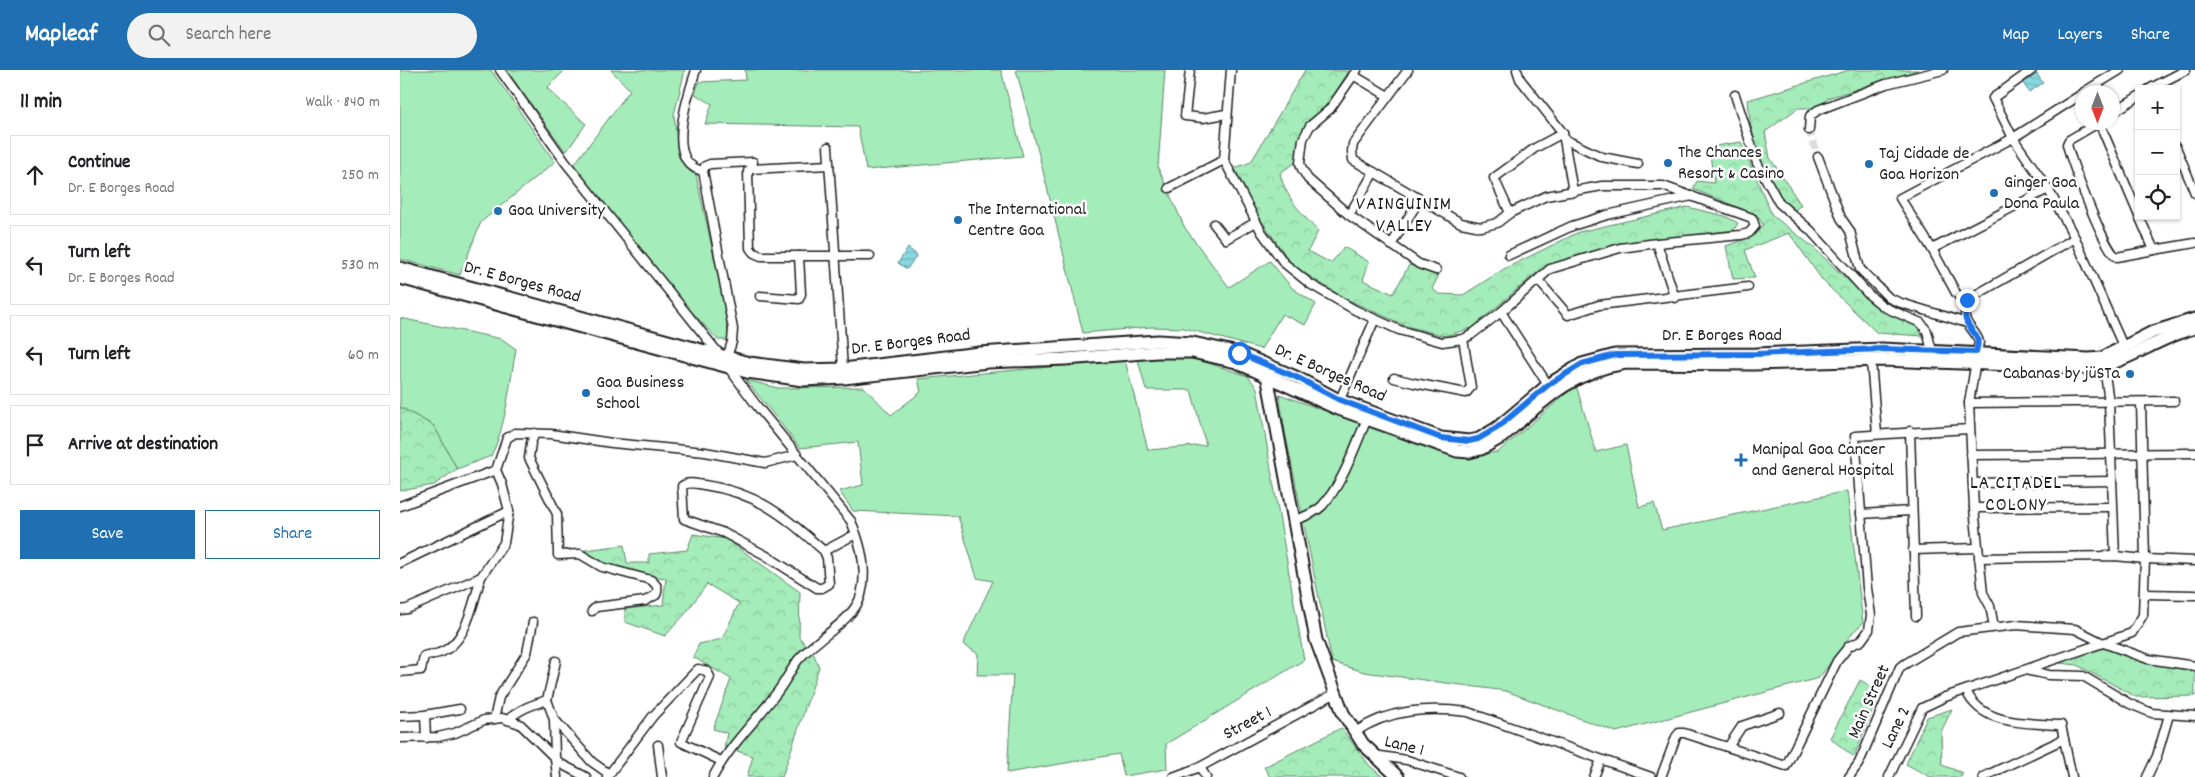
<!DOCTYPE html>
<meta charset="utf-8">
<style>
:root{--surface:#fff;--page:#f2f2f2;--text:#202124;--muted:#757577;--line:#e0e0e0;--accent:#1f6fb2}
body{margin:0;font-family:Dekko,sans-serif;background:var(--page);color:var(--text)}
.controls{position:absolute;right:15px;top:15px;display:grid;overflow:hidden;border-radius:0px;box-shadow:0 1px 4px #0004}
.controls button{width:45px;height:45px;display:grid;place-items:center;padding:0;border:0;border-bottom:1px solid var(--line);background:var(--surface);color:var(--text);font:25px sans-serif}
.compass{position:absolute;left:1675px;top:15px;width:45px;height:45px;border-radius:50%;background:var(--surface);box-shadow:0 1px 4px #0004;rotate:180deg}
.stop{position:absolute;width:15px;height:15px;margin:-11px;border:4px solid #1a73e8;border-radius:50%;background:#fff}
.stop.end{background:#1a73e8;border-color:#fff;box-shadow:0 1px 5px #0008}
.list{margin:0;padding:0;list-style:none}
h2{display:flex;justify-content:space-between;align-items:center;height:65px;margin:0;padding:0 20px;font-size:21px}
h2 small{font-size:16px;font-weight:400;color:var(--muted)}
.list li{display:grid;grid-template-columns:32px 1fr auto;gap:15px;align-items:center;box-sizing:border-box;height:80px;margin:0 10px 10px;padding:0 10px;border:1px solid var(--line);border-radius:0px}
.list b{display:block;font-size:19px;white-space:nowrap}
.list p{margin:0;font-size:16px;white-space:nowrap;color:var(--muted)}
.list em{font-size:16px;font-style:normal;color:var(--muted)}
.actions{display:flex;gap:10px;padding:15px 20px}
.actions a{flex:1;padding:11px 0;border:1px solid var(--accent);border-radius:0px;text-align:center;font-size:18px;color:var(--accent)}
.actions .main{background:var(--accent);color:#fff}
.icon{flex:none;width:28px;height:28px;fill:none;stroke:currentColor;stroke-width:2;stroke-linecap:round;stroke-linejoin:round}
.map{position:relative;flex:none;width:1795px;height:707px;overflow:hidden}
header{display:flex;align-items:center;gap:30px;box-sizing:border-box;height:70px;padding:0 25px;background:var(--accent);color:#fff}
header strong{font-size:24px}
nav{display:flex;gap:28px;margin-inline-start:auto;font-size:18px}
.search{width:350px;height:45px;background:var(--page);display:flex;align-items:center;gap:12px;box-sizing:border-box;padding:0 18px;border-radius:28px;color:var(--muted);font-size:19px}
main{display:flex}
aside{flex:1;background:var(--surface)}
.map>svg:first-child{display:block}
.grass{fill:#a4ecb9;stroke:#60846a}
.forest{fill:url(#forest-crowns);stroke:#60846a}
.water{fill:url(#water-rules);stroke:#5d8d93}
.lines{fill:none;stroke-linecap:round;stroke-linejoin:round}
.street-tunnel{stroke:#ddd;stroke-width:8;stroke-dasharray:8 4;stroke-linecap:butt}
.street-casing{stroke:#1c1c1c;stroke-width:11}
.secondary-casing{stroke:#1c1c1c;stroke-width:15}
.street{stroke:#fff;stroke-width:8}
.secondary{stroke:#fff;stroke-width:11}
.route{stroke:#1a73e8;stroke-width:6}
.poi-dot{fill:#1f6fb2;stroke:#fff;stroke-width:2}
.labels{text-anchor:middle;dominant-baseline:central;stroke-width:5;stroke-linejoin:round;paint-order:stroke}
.poi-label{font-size:18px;fill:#1c1c1c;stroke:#fff;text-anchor:start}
.street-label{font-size:18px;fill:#1c1c1c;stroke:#fff}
.neighbourhood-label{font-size:19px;letter-spacing:1px;fill:#1c1c1c;stroke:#fff}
</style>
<header>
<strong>Mapleaf</strong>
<div class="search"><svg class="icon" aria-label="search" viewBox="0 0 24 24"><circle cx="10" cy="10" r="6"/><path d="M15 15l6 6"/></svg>Search here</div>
<nav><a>Map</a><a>Layers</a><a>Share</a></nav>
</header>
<main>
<aside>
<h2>11 min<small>Walk · 840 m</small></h2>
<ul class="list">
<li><svg class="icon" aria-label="ahead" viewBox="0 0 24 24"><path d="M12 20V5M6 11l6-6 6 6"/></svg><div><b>Continue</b><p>Dr. E Borges Road</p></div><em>250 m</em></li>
<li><svg class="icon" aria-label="left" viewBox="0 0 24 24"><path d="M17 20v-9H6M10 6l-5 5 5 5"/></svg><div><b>Turn left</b><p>Dr. E Borges Road</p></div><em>530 m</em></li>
<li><svg class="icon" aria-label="left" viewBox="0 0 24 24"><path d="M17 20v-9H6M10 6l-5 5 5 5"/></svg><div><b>Turn left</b></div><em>60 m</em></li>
<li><svg class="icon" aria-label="arrive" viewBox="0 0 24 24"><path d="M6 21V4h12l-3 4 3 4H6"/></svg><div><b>Arrive at destination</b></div></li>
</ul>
<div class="actions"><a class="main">Save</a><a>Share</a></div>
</aside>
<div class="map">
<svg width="1795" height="707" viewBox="0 0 1795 707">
<defs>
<pattern id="forest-crowns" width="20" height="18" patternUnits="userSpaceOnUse" patternTransform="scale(1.25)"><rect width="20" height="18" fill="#a4ecb9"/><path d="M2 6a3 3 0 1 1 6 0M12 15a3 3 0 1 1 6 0" fill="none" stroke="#8dca9e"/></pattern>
<pattern id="water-rules" width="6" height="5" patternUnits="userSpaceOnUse" patternTransform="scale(1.25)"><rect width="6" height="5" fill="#88d9e2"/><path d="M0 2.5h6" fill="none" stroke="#75bac1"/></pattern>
</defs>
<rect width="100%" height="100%" fill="#fff"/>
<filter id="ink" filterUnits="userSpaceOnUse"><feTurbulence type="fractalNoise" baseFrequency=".02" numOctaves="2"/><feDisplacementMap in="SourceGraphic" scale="10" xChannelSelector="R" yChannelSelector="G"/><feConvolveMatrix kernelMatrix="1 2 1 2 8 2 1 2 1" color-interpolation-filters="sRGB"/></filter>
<g filter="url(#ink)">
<g class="grass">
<polygon points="0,0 91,0 155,92 81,152 60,205 0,189"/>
<polygon points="106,0 165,0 147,18 186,54 166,82"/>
<polygon points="211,0 285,0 274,45 279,88 296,105 324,232 329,270 318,270 290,240 173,96 230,20"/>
<polygon points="345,0 601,0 623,86 466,100 458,57 305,54 312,34 295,24 299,12 346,10"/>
<polygon points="616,0 765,0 758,98 785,158 829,217 870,191 892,218 916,234 905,255 882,244 861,279 784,258 751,257 683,263 639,85"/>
<path d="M0,248l102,21 14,10c-6,32 -10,79 -25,107l-34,13 -23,-43 -34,-19z"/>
<polygon points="737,286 796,289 848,306 857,318 904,590 766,674 767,699 724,706 719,684 607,703 613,605 577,605 578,584 563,574 593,511 577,508 558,446 453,441 439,421 463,415 458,372 400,378 346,310 378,318 464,317 491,345 521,322 518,309 725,290 748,380 806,375 791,320 746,320"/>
<polygon points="1176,315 1196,382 1226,375 1239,437 1254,433 1262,460 1447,421 1463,553 1454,561 1419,608 1216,662 1106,621 964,602 932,592 885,362 879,324 1035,381 1064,387 1098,382"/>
</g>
<g class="forest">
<path d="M905,0l44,1 -17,27 -21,24 -12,16 -3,24 -16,11c5,24 22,41 38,58l-10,20 23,12 13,-16 25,15 -6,18 30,14 16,-29 30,10 -7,14 7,5 24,1 41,-26 75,-37 108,-25 38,9 13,7 -4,7 -55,7 -104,19 -35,14 -68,58 -27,8 -39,-10 -62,-28 -51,-32 -39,-56 -19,-42 16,-6z"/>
<polygon points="1449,0 1518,0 1428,28 1420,38 1398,38 1365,62 1370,88 1401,135 1394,141 1372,120 1352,70 1348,30"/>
<polygon points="1341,72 1372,145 1413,177 1475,236 1517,254 1523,266 1477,263 1423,211 1389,163 1345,180 1355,208 1333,209 1326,176 1352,167 1363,155 1357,145 1293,119 1297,111 1314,113 1309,77"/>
<polygon points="0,337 34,356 57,399 34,415 0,421"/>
<polygon points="293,464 326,469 400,522 399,567 414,585 419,597 382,707 347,707 353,686 324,677 327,663 313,659 331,609 293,587 299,574 322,569 339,533 307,514 285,544 265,566 225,552 225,539 263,535 266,508 231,504 203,496 185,480 224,475 227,493 249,493 249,484 287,480"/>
<polygon points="1702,576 1739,589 1795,602 1795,626 1736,627 1677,595 1651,592"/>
<polygon points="1460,610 1480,621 1454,687 1430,668"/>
<polygon points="1552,639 1541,662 1542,695 1563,703 1561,707 1530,707 1506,694 1527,647"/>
<polygon points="941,658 970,696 983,707 870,707 864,697"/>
</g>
<g class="water">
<polygon points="1637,4 1643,13 1629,22 1623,13"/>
<polygon points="508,178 517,185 507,199 498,193"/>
</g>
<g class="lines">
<polyline class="street-tunnel" points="1409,60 1418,87"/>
<defs>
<g id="street">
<polyline points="100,0 166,93 320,285"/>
<path d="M296,0c-7,22 -27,79 -4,96 3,3 7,4 11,5"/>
<polyline points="790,0 785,46 803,48 826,44"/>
<polyline points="831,0 824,90 861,161 884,193 910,214 955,240 999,260 1042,272 1063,269 1071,265 1101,242 1150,199 1220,178 1257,173 1341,165 1349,163 1355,156 1352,148 1263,116 1202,116 1146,126 1110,143 1097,153 1081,157 1061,153 953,90 952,81 953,74 1008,0"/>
<polyline points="957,0 930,39 910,56 903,69 900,93 902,99 908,109 949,145 1019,194 1036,200"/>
<polyline points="1117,0 1120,9 1163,63 1173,122"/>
<polyline points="1632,0 1593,28 1613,68 1648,119 1675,168 1723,276"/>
<polyline points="953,5 988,26"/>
<polyline points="1749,19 1786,0"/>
<polyline points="1684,22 1720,0"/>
<polyline points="1335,25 1357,93 1379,133 1410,160 1468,224 1484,237 1521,253 1527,261 1532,281"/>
<polyline points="1712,43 1739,26"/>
<polyline points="1699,52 1739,146"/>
<path d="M1698,53l-29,17 -2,4c4,17 38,108 50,113l37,-7"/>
<polyline points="1409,60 1410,46 1418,40 1486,14 1543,0"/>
<polyline points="1164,69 1202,87 1238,94"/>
<polyline points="428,77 443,299"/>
<polyline points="1776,77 1795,123"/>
<polyline points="1418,87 1441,148 1450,161 1460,199 1489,228 1501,233 1567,253"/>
<polyline points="429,95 351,99 348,101 350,178 354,183 361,186 470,186"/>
<polyline points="769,118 824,90"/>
<polyline points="1110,143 1094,108 1135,78 1163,63"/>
<polyline points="949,145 974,102"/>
<polyline points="1739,146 1754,180 1795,173"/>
<polyline points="814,154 826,169 856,152"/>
<path d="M1675,168l-108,62c0,5 -2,11 -2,17 1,9 12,15 14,25l-10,61 5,105 138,-1"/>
<polyline points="1257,173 1275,228"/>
<polyline points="991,175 1020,129"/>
<polyline points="1532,179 1648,119"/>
<polyline points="1109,185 1172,156 1207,145 1292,126"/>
<polyline points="1138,210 1168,245 1199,235 1348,217"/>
<polyline points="360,226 399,229 401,224 399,186"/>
<polyline points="1567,230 1561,229 1556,223 1532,179 1500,128 1613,68 1682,24"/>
<polyline points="1101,242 1148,315"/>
<polyline points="327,287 332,272 333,259 303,101 305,96 310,94 353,92"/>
<polyline points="1471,291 1477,364"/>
<polyline points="1704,297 1709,332 1715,486"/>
<polyline points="994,308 1014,313 1066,323 1071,317 1063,269"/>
<polyline points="1741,332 1745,489 1795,491"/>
<polyline points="1569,333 1774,331"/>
<polyline points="938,334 975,249"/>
<polyline points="1510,361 1516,546"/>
<path d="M135,363l-4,10 -2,15 28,56 1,41 22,-1 22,13 49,13c6,5 8,8 5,15l-11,6 -49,6 -4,4"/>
<polyline points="1571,385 1795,383"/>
<polyline points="1573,413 1712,411"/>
<polyline points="0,436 96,400"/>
<polyline points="1574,438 1583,523 1590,536 1594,557"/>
<polyline points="1461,444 1511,441"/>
<path d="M895,450c9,-3 20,-7 27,-14 22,-24 32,-58 45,-87"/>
<polyline points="1513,480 1578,478"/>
<path d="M424,481c-40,-35 -65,-58 -120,-66 -7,-1 -16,-4 -22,1l2,33 40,14 41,22 52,33h5l7,-4 -2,-26 -3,-7 32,-17"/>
<polyline points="0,493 109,441"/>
<polyline points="1744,524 1795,525"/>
<polyline points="0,540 7,539 81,507 104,473 109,441 102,414 96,400 107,368 115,363 151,364 212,373 305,382 365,393 397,385"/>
<polyline points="156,591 147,630 154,649 155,688 157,707"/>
<polyline points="1625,600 1649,605 1683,606 1730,634 1752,643 1795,646"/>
<path d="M0,602l21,-2 3,-14c5,-2 10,-1 15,-3 28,-9 34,-51 42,-76"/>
<path d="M1566,620c14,36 63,33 95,35l11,52"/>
<polyline points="25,645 26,668"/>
<polyline points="0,646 25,645 60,639"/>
<polyline points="94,649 99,627 127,583 133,552"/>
<polyline points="154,649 192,692 209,704"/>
<path d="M108,650c11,-11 24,-15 39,-20"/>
<path d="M955,662c34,-23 73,-25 113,-20l183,65"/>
<polyline points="0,668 38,667 55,663 84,650 102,648 120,654 161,694 186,707"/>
<polyline points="258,675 262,707"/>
<polyline points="1328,677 1342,656 1380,643"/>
<polyline points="974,685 1007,690 1059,707"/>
<polyline points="800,697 806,707"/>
<polyline points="207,707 253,646 298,599 307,601 310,607 281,672 321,691"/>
<path d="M313,707c16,-31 42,-55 62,-82 9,-11 15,-24 23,-35 17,-21 56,-39 63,-65 7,-25 0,-51 -10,-74l-94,-115 -29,-39"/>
<polyline points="773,707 800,697 934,624"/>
<polyline points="1194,707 1201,690"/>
<polyline points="1261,707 1276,667 1279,663 1284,663 1386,696 1437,591 1449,576 1461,571 1469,560 1471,545 1467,518 1455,366 1569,359"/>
<polyline points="1449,707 1459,693 1500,597 1558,562 1616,555 1675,559 1701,572 1748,589 1795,596"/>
<polyline points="1489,707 1522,638 1545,627 1732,563 1743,545 1745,489 1715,486 1579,488"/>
<polyline points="1583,707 1664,669"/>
<polyline points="1747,707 1757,686 1769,645"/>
</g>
<g id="secondary">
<polyline points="0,198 349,293 404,300 443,299 580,283 758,271 793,273 839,283 898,308 939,330 1041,368 1069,371 1079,369 1097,358 1148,315 1182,294 1215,285 1356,284 1482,279 1689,289 1702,288 1753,262 1795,249"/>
<path d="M0,208l347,94 56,8 41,-2 144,-16 77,-3 92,-7h35l44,10 100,46 121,43 12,1 12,-3 21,-12c40,-35 69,-66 124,-74l128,1 128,-4 207,8c36,-3 69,-31 106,-40"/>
<polyline points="867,305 916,570 943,643 963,674 998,707"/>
</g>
</defs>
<use href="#street" class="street-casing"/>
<use href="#secondary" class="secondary-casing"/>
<use href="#street" class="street"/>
<use href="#secondary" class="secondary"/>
</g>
</g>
<g class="lines" filter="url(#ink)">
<path class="route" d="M839,283l59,25 42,22 101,38 28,3 9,-2 19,-11 51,-43 34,-21 33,-9 141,-1 126,-5 94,3c6,-21 -5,-16 -10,-32 -2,-6 0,-14 1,-20"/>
</g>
<g class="poi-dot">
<circle cx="1268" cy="93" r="5"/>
<circle cx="1469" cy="94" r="5"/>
<circle cx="1594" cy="123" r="5"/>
<circle cx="98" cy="141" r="5"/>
<circle cx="558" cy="150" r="5"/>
<circle cx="1730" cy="304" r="5"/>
<circle cx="186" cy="323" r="5"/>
<path d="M1338.5 382.5h5v5h5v5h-5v5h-5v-5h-5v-5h5z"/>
</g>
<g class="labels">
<g class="poi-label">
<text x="1278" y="83">The Chances<tspan x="1278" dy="21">Resort &amp; Casino</tspan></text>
<text x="1479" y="84">Taj Cidade de<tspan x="1479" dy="21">Goa Horizon</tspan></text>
<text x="1604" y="113">Ginger Goa<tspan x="1604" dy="21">Dona Paula</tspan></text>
<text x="568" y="140">The International<tspan x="568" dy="21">Centre Goa</tspan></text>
<text x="108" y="141">Goa University</text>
<text x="1720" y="304" text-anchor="end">Cabanas by jüSTa</text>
<text x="196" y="313">Goa Business<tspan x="196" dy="21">School</tspan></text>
<text x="1352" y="380">Manipal Goa Cancer<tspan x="1352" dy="21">and General Hospital</tspan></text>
</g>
<g class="street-label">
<text transform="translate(122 213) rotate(15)">Dr. E Borges Road</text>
<text x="1322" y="266">Dr. E Borges Road</text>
<text transform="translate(511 273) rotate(-7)">Dr. E Borges Road</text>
<text transform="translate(930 304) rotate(24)">Dr. E Borges Road</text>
<text transform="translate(1470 632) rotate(-66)">Main Street</text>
<text transform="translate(848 654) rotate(-28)">Street 1</text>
<text transform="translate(1497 658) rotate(-64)">Lane 2</text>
<text transform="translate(1004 677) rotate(14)">Lane 1</text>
</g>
<g class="neighbourhood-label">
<text x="1004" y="135">VAINGUINIM<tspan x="1004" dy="22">VALLEY</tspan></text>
<text x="1616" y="414">LA CITADEL<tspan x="1616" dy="22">COLONY</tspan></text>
</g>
</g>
</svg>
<div class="controls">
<button>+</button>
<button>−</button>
<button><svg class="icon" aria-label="locate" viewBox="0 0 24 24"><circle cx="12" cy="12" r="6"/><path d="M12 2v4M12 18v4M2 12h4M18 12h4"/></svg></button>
</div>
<svg class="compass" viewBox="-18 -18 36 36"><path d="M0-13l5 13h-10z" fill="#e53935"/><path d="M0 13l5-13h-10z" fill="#757577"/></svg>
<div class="stop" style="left:839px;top:283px"></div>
<div class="stop end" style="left:1567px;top:230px"></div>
</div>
</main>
